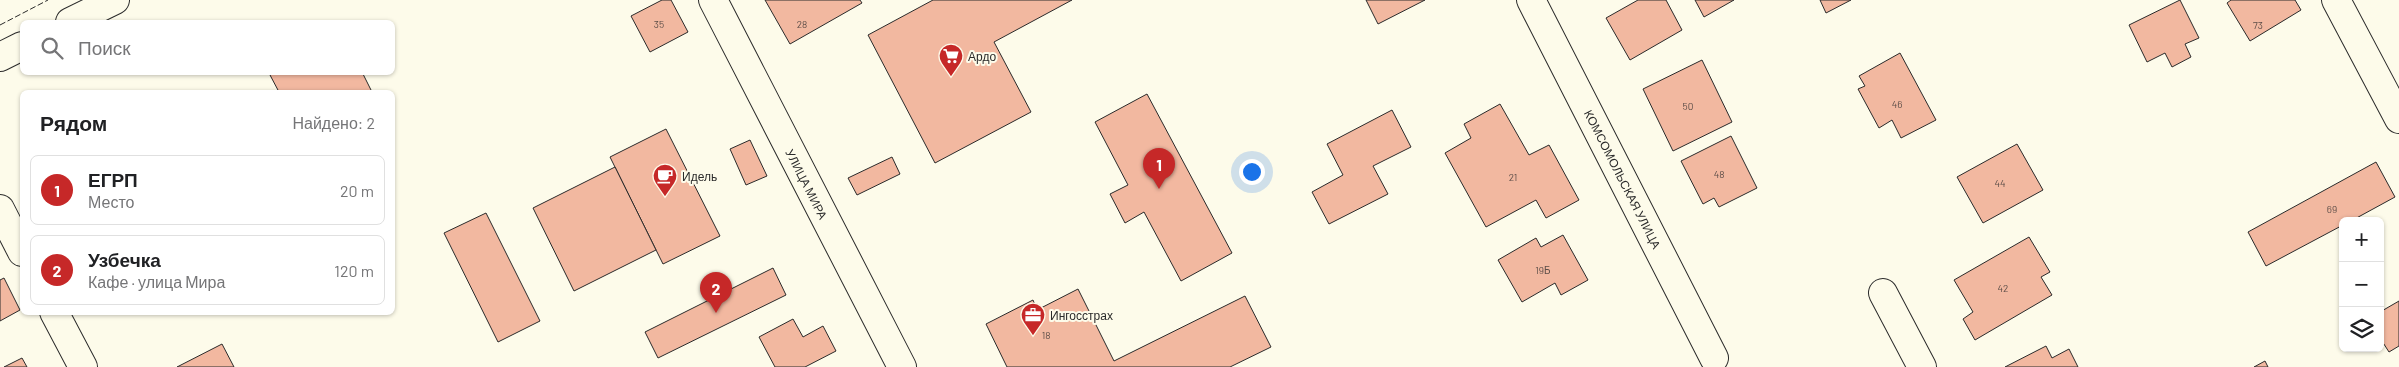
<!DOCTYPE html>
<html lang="ru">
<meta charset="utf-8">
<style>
:root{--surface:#fff;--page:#f2f2f2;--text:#202124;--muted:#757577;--line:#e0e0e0;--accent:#c62828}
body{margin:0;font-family:Barlow,sans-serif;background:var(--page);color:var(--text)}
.controls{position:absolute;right:15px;bottom:15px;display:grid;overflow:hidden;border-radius:8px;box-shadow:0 1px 4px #0004}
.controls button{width:45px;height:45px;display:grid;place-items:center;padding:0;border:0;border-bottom:1px solid var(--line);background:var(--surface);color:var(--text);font:25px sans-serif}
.you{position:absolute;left:1251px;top:171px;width:18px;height:18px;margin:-12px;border:4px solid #fff;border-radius:50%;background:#1a73e8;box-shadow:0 0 0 8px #1a73e833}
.badge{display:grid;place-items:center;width:32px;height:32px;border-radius:50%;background:var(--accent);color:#fff;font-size:16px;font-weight:700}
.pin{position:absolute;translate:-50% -41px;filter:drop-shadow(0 1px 2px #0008)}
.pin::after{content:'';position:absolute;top:26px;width:18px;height:15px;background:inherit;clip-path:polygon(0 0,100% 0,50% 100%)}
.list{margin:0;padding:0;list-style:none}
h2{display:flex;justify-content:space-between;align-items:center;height:65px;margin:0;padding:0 20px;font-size:21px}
h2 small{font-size:16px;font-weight:400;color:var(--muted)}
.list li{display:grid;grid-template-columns:32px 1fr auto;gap:15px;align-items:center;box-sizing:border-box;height:70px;margin:0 10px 10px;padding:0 10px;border:1px solid var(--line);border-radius:8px}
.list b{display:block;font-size:19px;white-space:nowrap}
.list p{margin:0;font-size:16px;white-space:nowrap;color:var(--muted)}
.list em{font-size:16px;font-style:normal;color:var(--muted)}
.icon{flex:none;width:28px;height:28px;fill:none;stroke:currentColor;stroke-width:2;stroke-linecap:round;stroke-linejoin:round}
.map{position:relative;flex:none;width:2399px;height:367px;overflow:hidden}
.search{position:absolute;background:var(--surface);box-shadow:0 1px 4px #0004;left:20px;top:20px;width:375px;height:55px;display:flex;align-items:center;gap:12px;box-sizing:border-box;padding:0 18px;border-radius:8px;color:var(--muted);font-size:19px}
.panel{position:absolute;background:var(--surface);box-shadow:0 1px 4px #0004;left:20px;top:90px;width:375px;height:225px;border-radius:8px}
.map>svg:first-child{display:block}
.building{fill:#f2b8a0;stroke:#2b2b2b}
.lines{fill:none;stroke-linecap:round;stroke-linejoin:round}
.minor-casing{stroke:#2b2b2b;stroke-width:30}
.major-casing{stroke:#2b2b2b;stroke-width:30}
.minor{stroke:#fdfbea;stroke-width:28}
.major{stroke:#fdfbea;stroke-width:28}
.fence{stroke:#2b2b2b;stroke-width:1;stroke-dasharray:6 2.5;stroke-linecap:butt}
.labels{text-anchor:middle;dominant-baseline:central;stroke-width:4;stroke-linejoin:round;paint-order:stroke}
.number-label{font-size:10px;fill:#5d4e48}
.poi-label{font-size:12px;fill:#2b2b2b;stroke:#fdfbea;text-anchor:start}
.street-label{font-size:12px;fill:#2b2b2b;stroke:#fdfbea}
</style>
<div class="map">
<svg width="2399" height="367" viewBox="0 0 2399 367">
<rect width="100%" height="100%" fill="#fdfbea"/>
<g class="building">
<polygon points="662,0 671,0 688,32 650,52 631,16"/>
<polygon points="765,0 860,0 862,3 790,44"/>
<polygon points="933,0 1072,0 994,42 1031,112 935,163 868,35"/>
<polygon points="1366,0 1425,0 1378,24"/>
<polygon points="1638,0 1666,0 1682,30 1630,60 1606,18"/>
<polygon points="1695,0 1734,0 1704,17"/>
<polygon points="1820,0 1851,0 1826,13"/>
<polygon points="2180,0 2199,38 2185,44 2191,57 2172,67 2165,53 2147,62 2129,25"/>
<polygon points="2231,0 2295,0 2301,10 2250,41 2227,3"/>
<polygon points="1900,53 1936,120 1901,138 1892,120 1879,128 1858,89 1865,86 1859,76"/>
<polygon points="1702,60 1732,122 1673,151 1643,89"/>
<polygon points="276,72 362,72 372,92 279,92 270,75"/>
<polygon points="1147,94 1232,253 1181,281 1144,212 1125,223 1110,194 1128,185 1095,122"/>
<polygon points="1500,104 1529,155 1549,145 1579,200 1546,218 1536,200 1486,227 1445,153 1471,138 1464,124"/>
<polygon points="1392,110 1411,147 1373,166 1388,194 1329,224 1312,192 1343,175 1327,144"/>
<polygon points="666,129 720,236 663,264 610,157"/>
<polygon points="1731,136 1757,188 1719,207 1714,198 1703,204 1681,161"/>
<polygon points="750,140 767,176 746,185 730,149"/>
<polygon points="2017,144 2043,190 1983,223 1957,177"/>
<polygon points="892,157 900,174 857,195 848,178"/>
<polygon points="2376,162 2395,197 2351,221 2343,221 2343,225 2266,266 2248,232"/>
<polygon points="615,167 656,250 574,291 533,208"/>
<polygon points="486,213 540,321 498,342 444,233"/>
<polygon points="1563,235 1588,280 1561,295 1555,283 1522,302 1498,260 1536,238 1541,247"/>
<polygon points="2029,237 2050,272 2041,277 2052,295 1975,340 1963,319 1973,312 1954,280"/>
<polygon points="773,268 786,295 658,358 645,332"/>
<polygon points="4,278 20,310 0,321 0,280"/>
<polygon points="1078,289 1114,361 1245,296 1271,347 1230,367 1007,367 986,324 1033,300 1037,310"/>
<polygon points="2399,301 2399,346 2389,352 2380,338 2380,312"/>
<polygon points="793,319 803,337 823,326 836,351 805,367 775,367 759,337"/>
<polygon points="222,344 234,367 177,367"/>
<polygon points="2046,346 2052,358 2069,349 2078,367 2005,367"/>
<polygon points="22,358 27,367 4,367"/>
<polygon points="2265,361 2268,367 2254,367"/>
</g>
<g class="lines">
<defs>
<g id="minor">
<polyline points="1531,0 1714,358"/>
<polyline points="2336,0 2399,119"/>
<polyline points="70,22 115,0"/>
<polyline points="0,57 22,46"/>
<polyline points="0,209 22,252"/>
<polyline points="1883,293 1922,367"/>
<polyline points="54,312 83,367"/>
</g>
<polyline id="major" points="713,0 902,367"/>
</defs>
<use href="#minor" class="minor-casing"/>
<use href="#major" class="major-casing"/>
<use href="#minor" class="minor"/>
<use href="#major" class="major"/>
<polyline class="fence" points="0,25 48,0"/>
</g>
<defs>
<symbol id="supermarket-pin" viewBox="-11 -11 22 30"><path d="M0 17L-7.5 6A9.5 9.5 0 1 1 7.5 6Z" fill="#c62828" stroke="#fdfbea"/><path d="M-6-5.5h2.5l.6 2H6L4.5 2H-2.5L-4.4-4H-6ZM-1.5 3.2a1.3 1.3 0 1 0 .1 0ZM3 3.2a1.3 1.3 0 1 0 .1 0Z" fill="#fff"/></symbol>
<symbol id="cafe-pin" viewBox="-11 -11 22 30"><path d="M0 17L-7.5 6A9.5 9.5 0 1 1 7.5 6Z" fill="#c62828" stroke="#fdfbea"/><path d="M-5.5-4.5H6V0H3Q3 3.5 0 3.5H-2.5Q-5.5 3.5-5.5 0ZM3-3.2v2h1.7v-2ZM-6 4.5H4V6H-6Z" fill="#fff"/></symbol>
<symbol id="office-pin" viewBox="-11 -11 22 30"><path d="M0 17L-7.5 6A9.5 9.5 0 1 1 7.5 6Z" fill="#c62828" stroke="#fdfbea"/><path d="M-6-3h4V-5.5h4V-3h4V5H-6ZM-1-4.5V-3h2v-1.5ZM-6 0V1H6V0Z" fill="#fff"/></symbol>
</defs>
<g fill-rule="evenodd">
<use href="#supermarket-pin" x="937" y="42" width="28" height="38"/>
<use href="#cafe-pin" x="651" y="162" width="28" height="38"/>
<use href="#office-pin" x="1019" y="301" width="28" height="38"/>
</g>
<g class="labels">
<g class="number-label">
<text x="659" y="24">35</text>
<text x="802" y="24">28</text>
<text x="2258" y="25">73</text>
<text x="1897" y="104">46</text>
<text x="1688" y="106">50</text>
<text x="1719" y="174">48</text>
<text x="1513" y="177">21</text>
<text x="2000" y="183">44</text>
<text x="2332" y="209">69</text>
<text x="1543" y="270">19Б</text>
<text x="2003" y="288">42</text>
<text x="1046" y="335">18</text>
</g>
<g class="poi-label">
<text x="968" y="56">Ардо</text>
<text x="682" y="176">Идель</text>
<text x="1050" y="315">Ингосстрах</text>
</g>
<g class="street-label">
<text transform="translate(1623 179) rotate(63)">КОМСОМОЛЬСКАЯ УЛИЦА</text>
<text transform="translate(807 184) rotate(63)">УЛИЦА МИРА</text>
</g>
</g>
</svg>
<div class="controls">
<button>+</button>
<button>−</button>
<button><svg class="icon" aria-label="layers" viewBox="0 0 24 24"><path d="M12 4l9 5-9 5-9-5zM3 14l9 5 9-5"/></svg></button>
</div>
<div class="you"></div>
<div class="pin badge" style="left:1159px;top:189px">1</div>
<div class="pin badge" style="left:716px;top:313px">2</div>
<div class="search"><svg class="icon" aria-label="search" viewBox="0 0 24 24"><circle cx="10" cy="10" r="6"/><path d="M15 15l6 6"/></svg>Поиск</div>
<section class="panel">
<h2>Рядом<small>Найдено: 2</small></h2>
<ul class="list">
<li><span class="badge">1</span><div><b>ЕГРП</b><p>Место</p></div><em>20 m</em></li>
<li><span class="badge">2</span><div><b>Узбечка</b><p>Кафе · улица Мира</p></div><em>120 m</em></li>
</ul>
</section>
</div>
